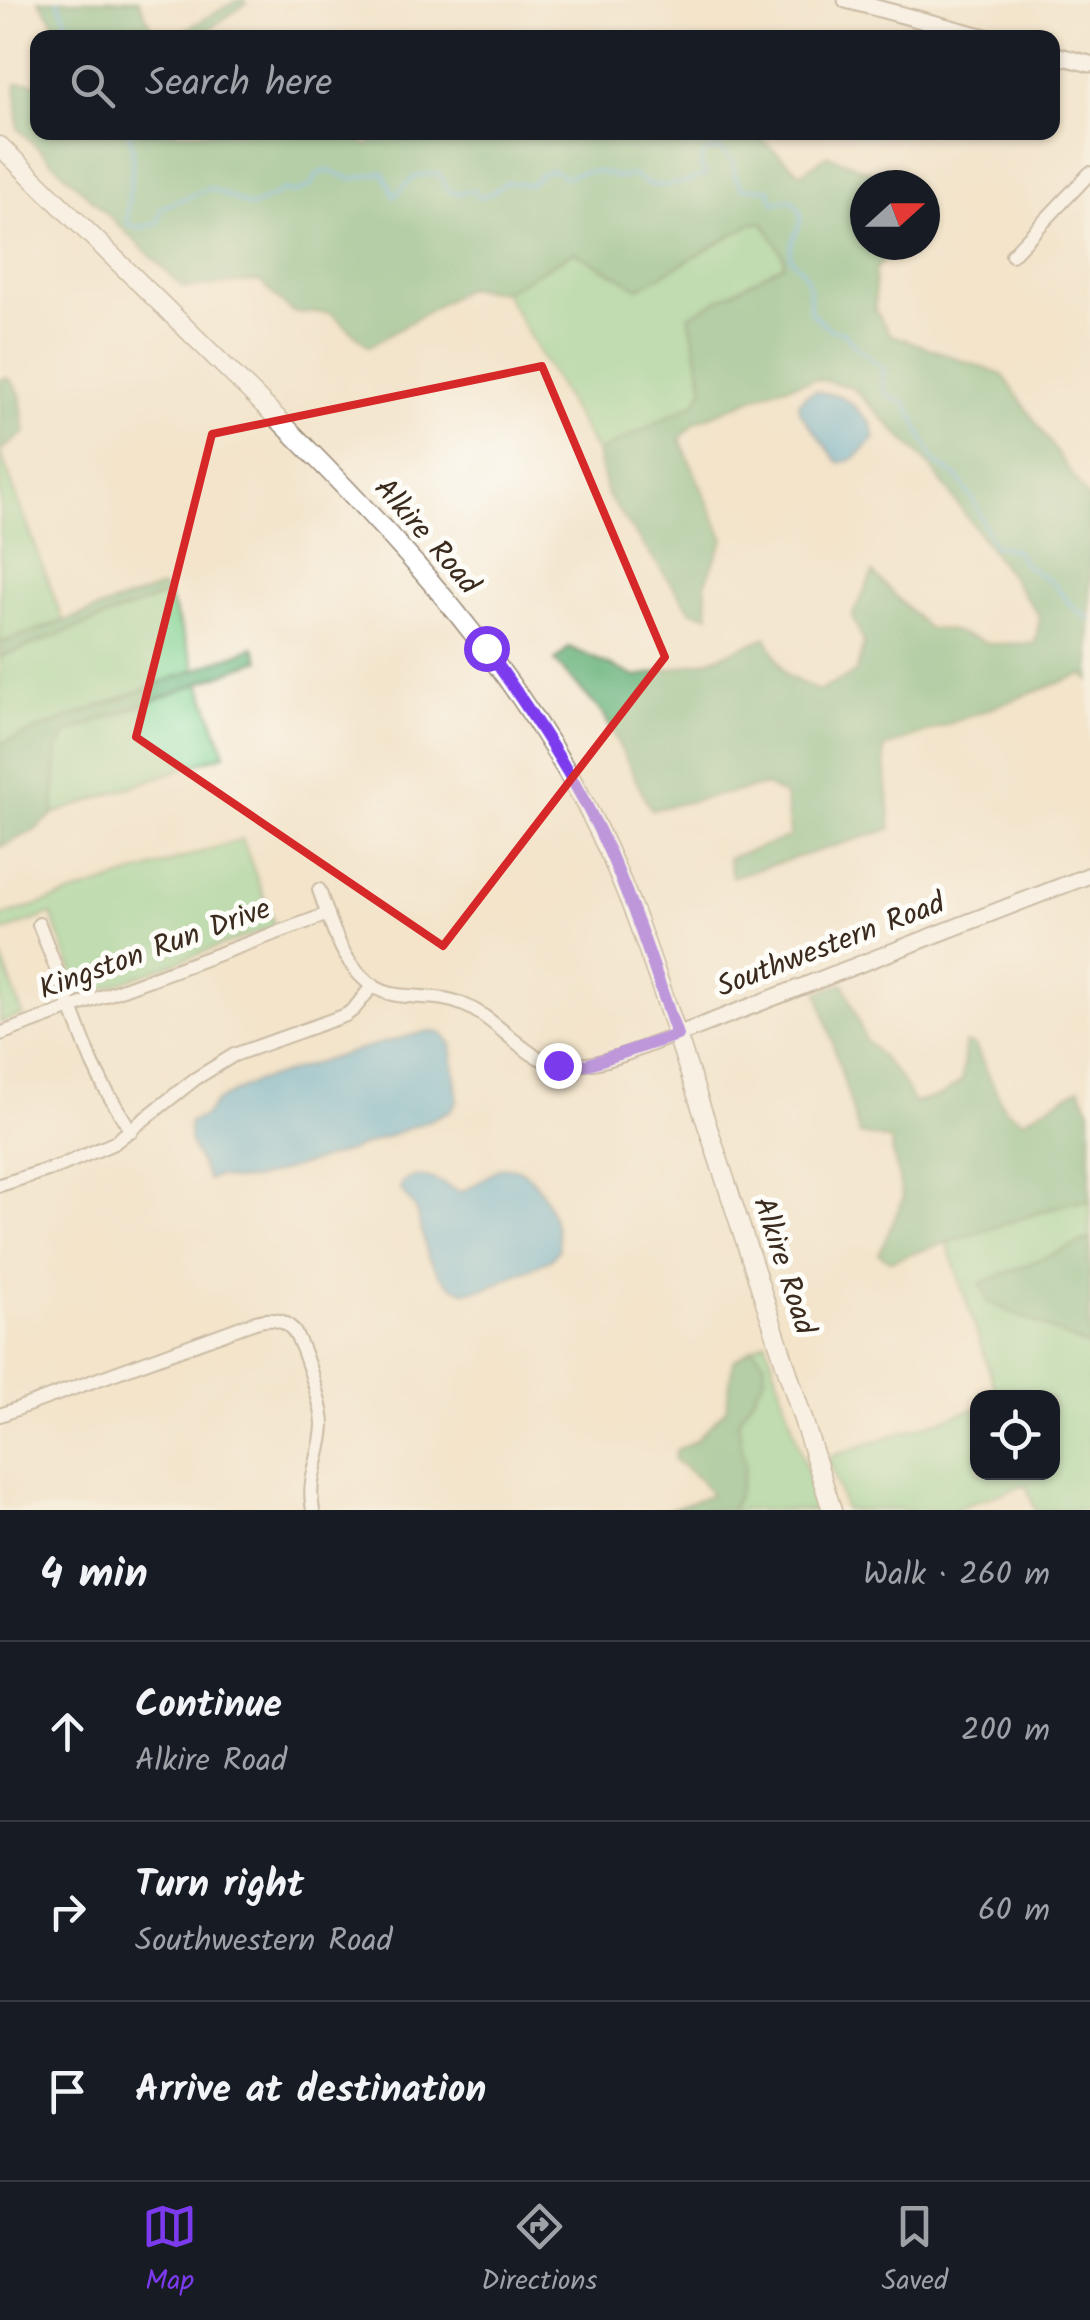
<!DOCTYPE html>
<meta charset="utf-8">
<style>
:root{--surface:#171b24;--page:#20242c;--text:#f1f3f6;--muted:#9ea1a6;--line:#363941;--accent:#7c3aed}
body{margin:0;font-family:Kalam,sans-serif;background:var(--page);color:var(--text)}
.controls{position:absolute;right:30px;bottom:30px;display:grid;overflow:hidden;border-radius:20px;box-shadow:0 2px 8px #0004}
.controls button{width:90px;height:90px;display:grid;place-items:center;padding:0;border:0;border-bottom:2px solid var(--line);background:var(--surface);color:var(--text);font:50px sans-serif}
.compass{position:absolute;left:850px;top:170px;width:90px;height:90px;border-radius:50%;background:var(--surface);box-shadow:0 2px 8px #0004;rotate:69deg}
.stop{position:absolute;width:30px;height:30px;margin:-22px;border:8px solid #7c3aed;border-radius:50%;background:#fff}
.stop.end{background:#7c3aed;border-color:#fff;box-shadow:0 2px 10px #0008}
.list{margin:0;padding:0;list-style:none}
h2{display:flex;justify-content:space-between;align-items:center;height:130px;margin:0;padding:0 40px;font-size:42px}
h2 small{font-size:32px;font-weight:400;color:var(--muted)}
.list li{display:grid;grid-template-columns:65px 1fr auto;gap:30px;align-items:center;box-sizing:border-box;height:180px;padding:0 40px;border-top:2px solid var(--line)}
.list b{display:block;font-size:38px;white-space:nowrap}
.list p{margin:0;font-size:32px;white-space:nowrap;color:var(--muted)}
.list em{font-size:32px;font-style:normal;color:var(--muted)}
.icon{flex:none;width:55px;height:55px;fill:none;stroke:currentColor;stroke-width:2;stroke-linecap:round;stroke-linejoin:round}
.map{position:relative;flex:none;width:1090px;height:1510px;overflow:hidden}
.search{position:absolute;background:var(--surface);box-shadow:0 2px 8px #0004;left:30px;right:30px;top:30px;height:110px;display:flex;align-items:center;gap:25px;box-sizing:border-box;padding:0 35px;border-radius:20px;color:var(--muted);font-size:38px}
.sheet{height:670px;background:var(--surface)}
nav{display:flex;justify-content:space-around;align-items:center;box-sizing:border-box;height:140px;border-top:2px solid var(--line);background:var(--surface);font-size:28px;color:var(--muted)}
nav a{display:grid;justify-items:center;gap:5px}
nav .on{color:var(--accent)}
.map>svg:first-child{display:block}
.green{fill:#84d291;stroke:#607e58;stroke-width:2.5}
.forest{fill:#6bb47b;stroke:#536f4c;stroke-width:2.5}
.water{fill:#57add3;stroke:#496c78;stroke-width:2.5}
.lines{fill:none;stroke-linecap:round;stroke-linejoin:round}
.stream{stroke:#57add3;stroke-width:4}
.minor-casing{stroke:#978774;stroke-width:16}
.tertiary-casing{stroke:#978774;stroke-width:19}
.secondary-casing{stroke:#978774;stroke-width:21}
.minor{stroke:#fff;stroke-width:12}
.tertiary{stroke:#fff;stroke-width:15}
.secondary{stroke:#fff;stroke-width:18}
.route{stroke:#7c3aed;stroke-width:12}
.marked{fill:none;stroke:#d62828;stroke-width:8;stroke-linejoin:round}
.labels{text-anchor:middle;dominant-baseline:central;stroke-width:10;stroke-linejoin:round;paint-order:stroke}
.street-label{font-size:30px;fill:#3b2a1e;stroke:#fdfcf7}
</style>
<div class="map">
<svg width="1090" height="1510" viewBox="0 0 1090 1510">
<rect width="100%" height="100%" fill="#fdfcf7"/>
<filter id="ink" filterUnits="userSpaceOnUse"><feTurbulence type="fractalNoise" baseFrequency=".01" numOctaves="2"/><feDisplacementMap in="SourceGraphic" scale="20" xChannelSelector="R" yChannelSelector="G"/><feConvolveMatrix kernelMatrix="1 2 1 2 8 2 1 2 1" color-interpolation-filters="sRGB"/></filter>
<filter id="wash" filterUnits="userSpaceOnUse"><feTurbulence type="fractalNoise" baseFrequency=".0048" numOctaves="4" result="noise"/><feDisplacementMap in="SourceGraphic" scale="40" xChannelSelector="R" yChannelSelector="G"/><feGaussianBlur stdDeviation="2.25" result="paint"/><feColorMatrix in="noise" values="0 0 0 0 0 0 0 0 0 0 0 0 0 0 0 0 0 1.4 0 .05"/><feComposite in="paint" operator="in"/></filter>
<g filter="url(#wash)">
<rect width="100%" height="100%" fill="#f3e4cb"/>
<g class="green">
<polygon points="763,222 785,257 784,264 689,316 704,387 696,402 597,453 504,292 574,252"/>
<polygon points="0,451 63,621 0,643"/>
<polygon points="168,594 196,670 0,744 0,657"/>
<polygon points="200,683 225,754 53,814 58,749 67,733"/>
<polygon points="242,839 275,926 82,997 51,914 0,933 0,917"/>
<polygon points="0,953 23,1015 0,1023"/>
<polygon points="1090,1201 1090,1239 981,1284 1090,1347 1090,1510 1035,1510 1026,1485 951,1510 845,1510 828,1457 977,1408 978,1472 1052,1472 1052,1398 998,1397 947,1243 1069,1203"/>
<polygon points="766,1341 819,1510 731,1510 737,1498 745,1468 738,1421 765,1377 764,1361 753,1348"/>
</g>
<g class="forest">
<polygon points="39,0 139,0 156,37 64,37"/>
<polygon points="238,0 245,0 247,3 198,37 173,37"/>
<polygon points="31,82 37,85 38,132 348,132 368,146 386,132 736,133 762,140 801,173 828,155 904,185 865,185 865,245 895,245 875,271 875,310 890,334 1003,375 1090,501 1090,680 1083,674 884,748 891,829 732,877 728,858 790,837 785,796 766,785 651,810 604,715 555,661 569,647 636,677 710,660 766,637 786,675 819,691 856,672 864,643 852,616 873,573 927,628 949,630 992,644 1035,643 1040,617 929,465 852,387 816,379 775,389 696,422 680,439 724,539 705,584 709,615 691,611 607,495 597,453 696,402 704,387 689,316 784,264 784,257 763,222 752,224 639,288 574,252 504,292 467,288 369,347 331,313 292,312 259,281 184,288 18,129 16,83"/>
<polygon points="9,378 20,393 25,433 0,451 0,379"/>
<polygon points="162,587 168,594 0,657 0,643"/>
<polygon points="254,647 260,660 67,733 58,750 53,814 34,831 0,847 0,744"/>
<polygon points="844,983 865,1039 900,1078 914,1103 940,1096 962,1081 965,1043 975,1045 1004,1108 1023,1120 1080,1088 1090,1110 1090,1201 1068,1203 891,1261 879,1254 903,1199 890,1140 859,1134 818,992"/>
<polygon points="1090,1239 1090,1347 988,1302 981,1283"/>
<polygon points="753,1348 764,1361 765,1377 738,1421 745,1468 737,1498 731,1510 667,1510 711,1495 700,1480 674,1460 676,1450 695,1441 726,1409 733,1361"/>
</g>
<g class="water">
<path d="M815,391l26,5 12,9 18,18 4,15c-11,11 -20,26 -37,24l-39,-51 -1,-8 8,-8z"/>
<polygon points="429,1031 443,1034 451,1044 458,1100 451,1110 428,1121 346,1152 255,1179 233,1180 218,1176 208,1180 189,1141 189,1122 204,1116 217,1101 252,1083 374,1045"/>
<path d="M502,1167c3,1 14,1 16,2 24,9 41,57 41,80l-8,10 -64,29 -21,4 -16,-7 -10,-9 -12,-19 -13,-49 -15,-19 3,-8c24,-12 35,2 57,11 12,-3 28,-18 42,-25z"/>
</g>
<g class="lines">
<g class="stream">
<polyline points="58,0 74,38"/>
<path d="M129,132c10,29 -4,62 -1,92l12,4 18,-5 3,-15 49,-20 41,19 34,-17 10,3 17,-8 5,-11 10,-3 26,8 30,-7 12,24c17,-19 19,-23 45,-22l6,15 12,5 15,-4 6,8 12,-5 16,-11 22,3 13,-12 11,-3 11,7c11,-3 23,-7 35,-5 16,3 17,8 34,3 1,1 13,8 15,9 16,4 44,-1 58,-10l-5,-6v-9l8,-9h12l12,11 2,16 8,11 26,1 5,14 15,-4c25,17 3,31 1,52 -1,12 8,12 13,20 7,11 7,28 7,41l21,18 13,2 13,16 27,21 -2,18 7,9 18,8 27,57 24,17 19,29 15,37 24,7 9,14 27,17 20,25 18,12"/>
</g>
</g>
</g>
<g filter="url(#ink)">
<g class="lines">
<defs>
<g id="minor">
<polyline points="1012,255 1090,173"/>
<path d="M319,890c14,38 29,98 78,105 23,3 45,0 67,10 26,11 44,33 68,49 43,28 101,-4 145,-19"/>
<polyline points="39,924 92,1062 104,1087 131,1131"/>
<polyline points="0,1034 328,914"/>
<polyline points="0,1185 60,1166 114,1143 195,1079 234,1055 346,1015 354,1009 373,985"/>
<path d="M0,1415l241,-88c12,-4 25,-10 38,-6 6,1 9,4 13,8 11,13 31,79 31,96 -1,31 -17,53 -10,85"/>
</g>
<g id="tertiary">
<polyline points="846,0 989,38"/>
<polyline points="1052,54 1090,64"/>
<polyline points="677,1035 1090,875"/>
</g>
<path id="secondary" d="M0,146c84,82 168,164 252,247 122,121 243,246 326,398 52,93 83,197 117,298 47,140 92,280 137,421"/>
</defs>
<use href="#minor" class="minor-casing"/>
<use href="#tertiary" class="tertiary-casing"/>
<use href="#secondary" class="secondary-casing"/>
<use href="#minor" class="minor"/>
<use href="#tertiary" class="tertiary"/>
<use href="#secondary" class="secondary"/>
</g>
</g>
<g class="lines" filter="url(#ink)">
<path class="route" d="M486,648c46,65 91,132 124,205 26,59 46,121 67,182l-91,30h-28"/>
</g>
<path d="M0 0H1090V1510H0ZM542,366l123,291 -222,289 -307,-209 76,-303z" fill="#f3e4cb" fill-opacity=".55" fill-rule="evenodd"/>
<path class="marked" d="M542,366l123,291 -222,289 -307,-209 76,-303z"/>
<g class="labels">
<g class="street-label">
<text transform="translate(426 537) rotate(49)">Alkire Road</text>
<text transform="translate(831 946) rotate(-21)">Southwestern Road</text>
<text transform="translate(155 950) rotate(-20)">Kingston Run Drive</text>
<text transform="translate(783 1266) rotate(72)">Alkire Road</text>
</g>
</g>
</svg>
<div class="controls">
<button><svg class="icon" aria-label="locate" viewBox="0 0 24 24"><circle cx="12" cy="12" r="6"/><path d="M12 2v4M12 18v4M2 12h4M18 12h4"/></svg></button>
</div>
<svg class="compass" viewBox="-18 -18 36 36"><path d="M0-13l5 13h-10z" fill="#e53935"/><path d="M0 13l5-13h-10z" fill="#9ea1a6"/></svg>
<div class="stop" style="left:486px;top:648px"></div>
<div class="stop end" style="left:558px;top:1065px"></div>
<div class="search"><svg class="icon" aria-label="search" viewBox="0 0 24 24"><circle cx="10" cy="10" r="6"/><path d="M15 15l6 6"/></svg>Search here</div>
</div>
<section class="sheet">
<h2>4 min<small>Walk · 260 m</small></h2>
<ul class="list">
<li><svg class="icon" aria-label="ahead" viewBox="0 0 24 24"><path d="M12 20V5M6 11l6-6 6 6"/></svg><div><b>Continue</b><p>Alkire Road</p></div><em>200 m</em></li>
<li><svg class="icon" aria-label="right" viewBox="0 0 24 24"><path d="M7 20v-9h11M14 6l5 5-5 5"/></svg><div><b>Turn right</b><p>Southwestern Road</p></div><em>60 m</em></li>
<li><svg class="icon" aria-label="arrive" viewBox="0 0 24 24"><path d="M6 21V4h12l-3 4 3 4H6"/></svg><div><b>Arrive at destination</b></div></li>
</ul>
</section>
<nav>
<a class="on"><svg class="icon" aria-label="map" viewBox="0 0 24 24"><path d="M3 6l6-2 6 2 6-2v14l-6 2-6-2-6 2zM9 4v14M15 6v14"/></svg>Map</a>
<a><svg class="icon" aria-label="directions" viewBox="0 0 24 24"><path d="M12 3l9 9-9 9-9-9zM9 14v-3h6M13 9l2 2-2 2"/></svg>Directions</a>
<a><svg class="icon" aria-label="saved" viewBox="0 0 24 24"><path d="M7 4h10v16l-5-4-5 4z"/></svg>Saved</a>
</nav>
